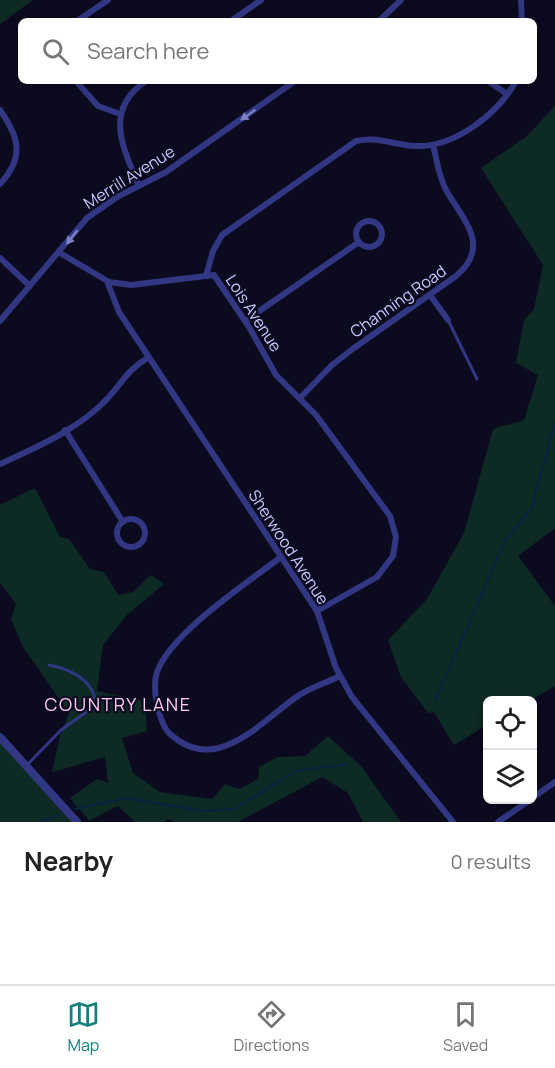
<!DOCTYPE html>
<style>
:root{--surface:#fff;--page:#f6f6f6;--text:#222;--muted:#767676;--line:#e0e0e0;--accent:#13807e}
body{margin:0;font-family:Manrope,sans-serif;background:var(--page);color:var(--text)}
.controls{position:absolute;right:18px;bottom:18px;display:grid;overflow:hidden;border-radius:9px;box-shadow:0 3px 15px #0003}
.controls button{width:54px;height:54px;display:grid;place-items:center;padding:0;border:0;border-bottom:2px solid var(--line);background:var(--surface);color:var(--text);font:30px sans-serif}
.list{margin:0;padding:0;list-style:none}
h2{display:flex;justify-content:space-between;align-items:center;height:78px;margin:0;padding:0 24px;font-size:26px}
h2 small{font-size:20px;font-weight:400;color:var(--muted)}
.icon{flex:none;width:33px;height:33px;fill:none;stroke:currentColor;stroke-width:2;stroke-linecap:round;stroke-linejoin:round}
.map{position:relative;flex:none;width:555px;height:822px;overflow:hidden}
.search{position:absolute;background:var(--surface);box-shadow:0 3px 15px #0003;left:18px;right:18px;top:18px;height:66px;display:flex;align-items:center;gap:15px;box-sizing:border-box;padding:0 21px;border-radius:9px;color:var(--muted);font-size:22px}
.sheet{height:162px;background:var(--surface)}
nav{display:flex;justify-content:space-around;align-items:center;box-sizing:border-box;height:84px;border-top:2px solid var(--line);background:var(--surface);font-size:16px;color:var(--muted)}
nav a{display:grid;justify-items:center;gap:3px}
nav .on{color:var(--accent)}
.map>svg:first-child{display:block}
.green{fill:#0d2a25}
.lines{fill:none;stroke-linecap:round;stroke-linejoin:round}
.stream{stroke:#062342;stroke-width:2}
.service{stroke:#313783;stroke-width:3}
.minor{stroke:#313783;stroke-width:6}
.tertiary{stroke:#313783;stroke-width:8}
.oneway{fill:#7d80c1}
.labels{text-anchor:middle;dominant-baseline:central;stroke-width:4.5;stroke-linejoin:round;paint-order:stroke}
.street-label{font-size:16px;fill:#c9c9ff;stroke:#0b0a1f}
.neighbourhood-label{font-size:18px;letter-spacing:1.5px;fill:#ffcbf2;stroke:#0b0a1f}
</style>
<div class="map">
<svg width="555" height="822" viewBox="0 0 555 822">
<rect width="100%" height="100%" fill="#0b0a1f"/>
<g class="green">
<polygon points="0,0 33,0 0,24"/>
<polygon points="555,106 555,528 518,556 555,606 555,686 531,700 488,700 487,725 454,745 434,712 428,713 401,677 388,640 427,599 464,533 493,429 524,420 538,375 516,363 524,320 534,309 543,265 481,168 527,136"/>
<polygon points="35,488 60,537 69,539 90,569 104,572 118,595 133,592 151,575 164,584 127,615 103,645 97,691 145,701 147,731 122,738 133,773 160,792 212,799 225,784 240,789 258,779 259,767 278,757 305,756 328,736 361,766 401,822 363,822 348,793 322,777 238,822 175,822 168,819 164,822 135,822 118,806 89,821 70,798 97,779 108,783 105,757 52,772 60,736 69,713 23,647 11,619 16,604 0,583 0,505"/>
<polygon points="0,737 80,822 0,822"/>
</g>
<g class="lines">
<g class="stream">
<polyline points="435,701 505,541 531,509 555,423"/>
<polyline points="75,809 125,798 203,811 234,809 296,771 347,764"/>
<polyline points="39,822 58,815"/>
</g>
<g class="service">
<polyline points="448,320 477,379"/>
<path d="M27,765l34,-35 28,-20 6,-12c-6,-21 -26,-29 -46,-33"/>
</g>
<g class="minor">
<polyline points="521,0 522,21"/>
<polyline points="77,21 108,0"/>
<polyline points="231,21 261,0"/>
<polyline points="379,21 401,0"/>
<polyline points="76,81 98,106 120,114"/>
<polyline points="488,81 507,94"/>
<path d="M0,110c19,27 25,47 0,74"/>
<path d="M139,186c-16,-38 -36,-76 7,-105"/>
<circle cx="369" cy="234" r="13"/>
<polyline points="60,253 109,282 131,285 214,275 249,327 276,375 316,415 390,516 396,537 393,556 377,577 317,611"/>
<polyline points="0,258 30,286"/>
<path d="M206,276l7,-25 9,-16 134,-94c22,-5 38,4 59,5 39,2 83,-32 101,-65"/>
<polyline points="107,281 119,312 317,611 336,668 352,697 453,822"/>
<polyline points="430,295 448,320"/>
<polyline points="0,321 87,218 117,197 166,172 295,81"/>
<polyline points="245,321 359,242"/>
<path d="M300,398l32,-33 22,-17 102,-72c36,-30 7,-56 -10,-86 -8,-15 -9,-30 -13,-45"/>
<polyline points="65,430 123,522"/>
<path d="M0,464c37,-17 79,-35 107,-65 17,-18 19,-28 42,-42"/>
<circle cx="131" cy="533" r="14"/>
<path d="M281,557c-34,26 -109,75 -124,115 -3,9 -2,22 0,32 2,9 5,22 12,29 14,13 30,20 50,15 29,-8 52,-33 76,-50 13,-10 31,-15 45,-22"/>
<polyline points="532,798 555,782"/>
<polyline points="498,822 530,800"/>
</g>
<polyline class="tertiary" points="0,737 77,822"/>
</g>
<defs><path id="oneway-solid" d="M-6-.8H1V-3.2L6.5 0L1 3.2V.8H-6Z" transform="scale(1.5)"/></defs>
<g class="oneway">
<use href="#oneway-solid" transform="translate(248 115) rotate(145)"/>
<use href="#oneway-solid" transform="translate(72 237) rotate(128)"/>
</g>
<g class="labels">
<g class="street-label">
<text transform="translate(129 177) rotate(-32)">Merrill Avenue</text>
<text transform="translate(398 301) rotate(-35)">Channing Road</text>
<text transform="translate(254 313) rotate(57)">Lois Avenue</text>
<text transform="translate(289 547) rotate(57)">Sherwood Avenue</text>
</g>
<g class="neighbourhood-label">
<text x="118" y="704">COUNTRY LANE</text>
</g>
</g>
</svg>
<div class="controls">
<button><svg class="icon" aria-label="locate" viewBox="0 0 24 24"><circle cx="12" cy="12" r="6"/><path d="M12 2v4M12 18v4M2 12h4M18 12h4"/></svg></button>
<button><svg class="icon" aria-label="layers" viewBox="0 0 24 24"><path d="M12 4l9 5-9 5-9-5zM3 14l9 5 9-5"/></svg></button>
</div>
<div class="search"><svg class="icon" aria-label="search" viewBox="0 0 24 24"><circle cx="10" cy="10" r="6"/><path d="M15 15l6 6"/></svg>Search here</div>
</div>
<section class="sheet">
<h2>Nearby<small>0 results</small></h2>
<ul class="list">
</ul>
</section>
<nav>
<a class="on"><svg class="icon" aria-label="map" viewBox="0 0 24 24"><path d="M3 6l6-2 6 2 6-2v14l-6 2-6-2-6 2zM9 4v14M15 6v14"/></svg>Map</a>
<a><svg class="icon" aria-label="directions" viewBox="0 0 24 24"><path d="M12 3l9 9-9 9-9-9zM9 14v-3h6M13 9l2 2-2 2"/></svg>Directions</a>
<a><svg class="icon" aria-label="saved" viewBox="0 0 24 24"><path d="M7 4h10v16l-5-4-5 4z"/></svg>Saved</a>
</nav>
